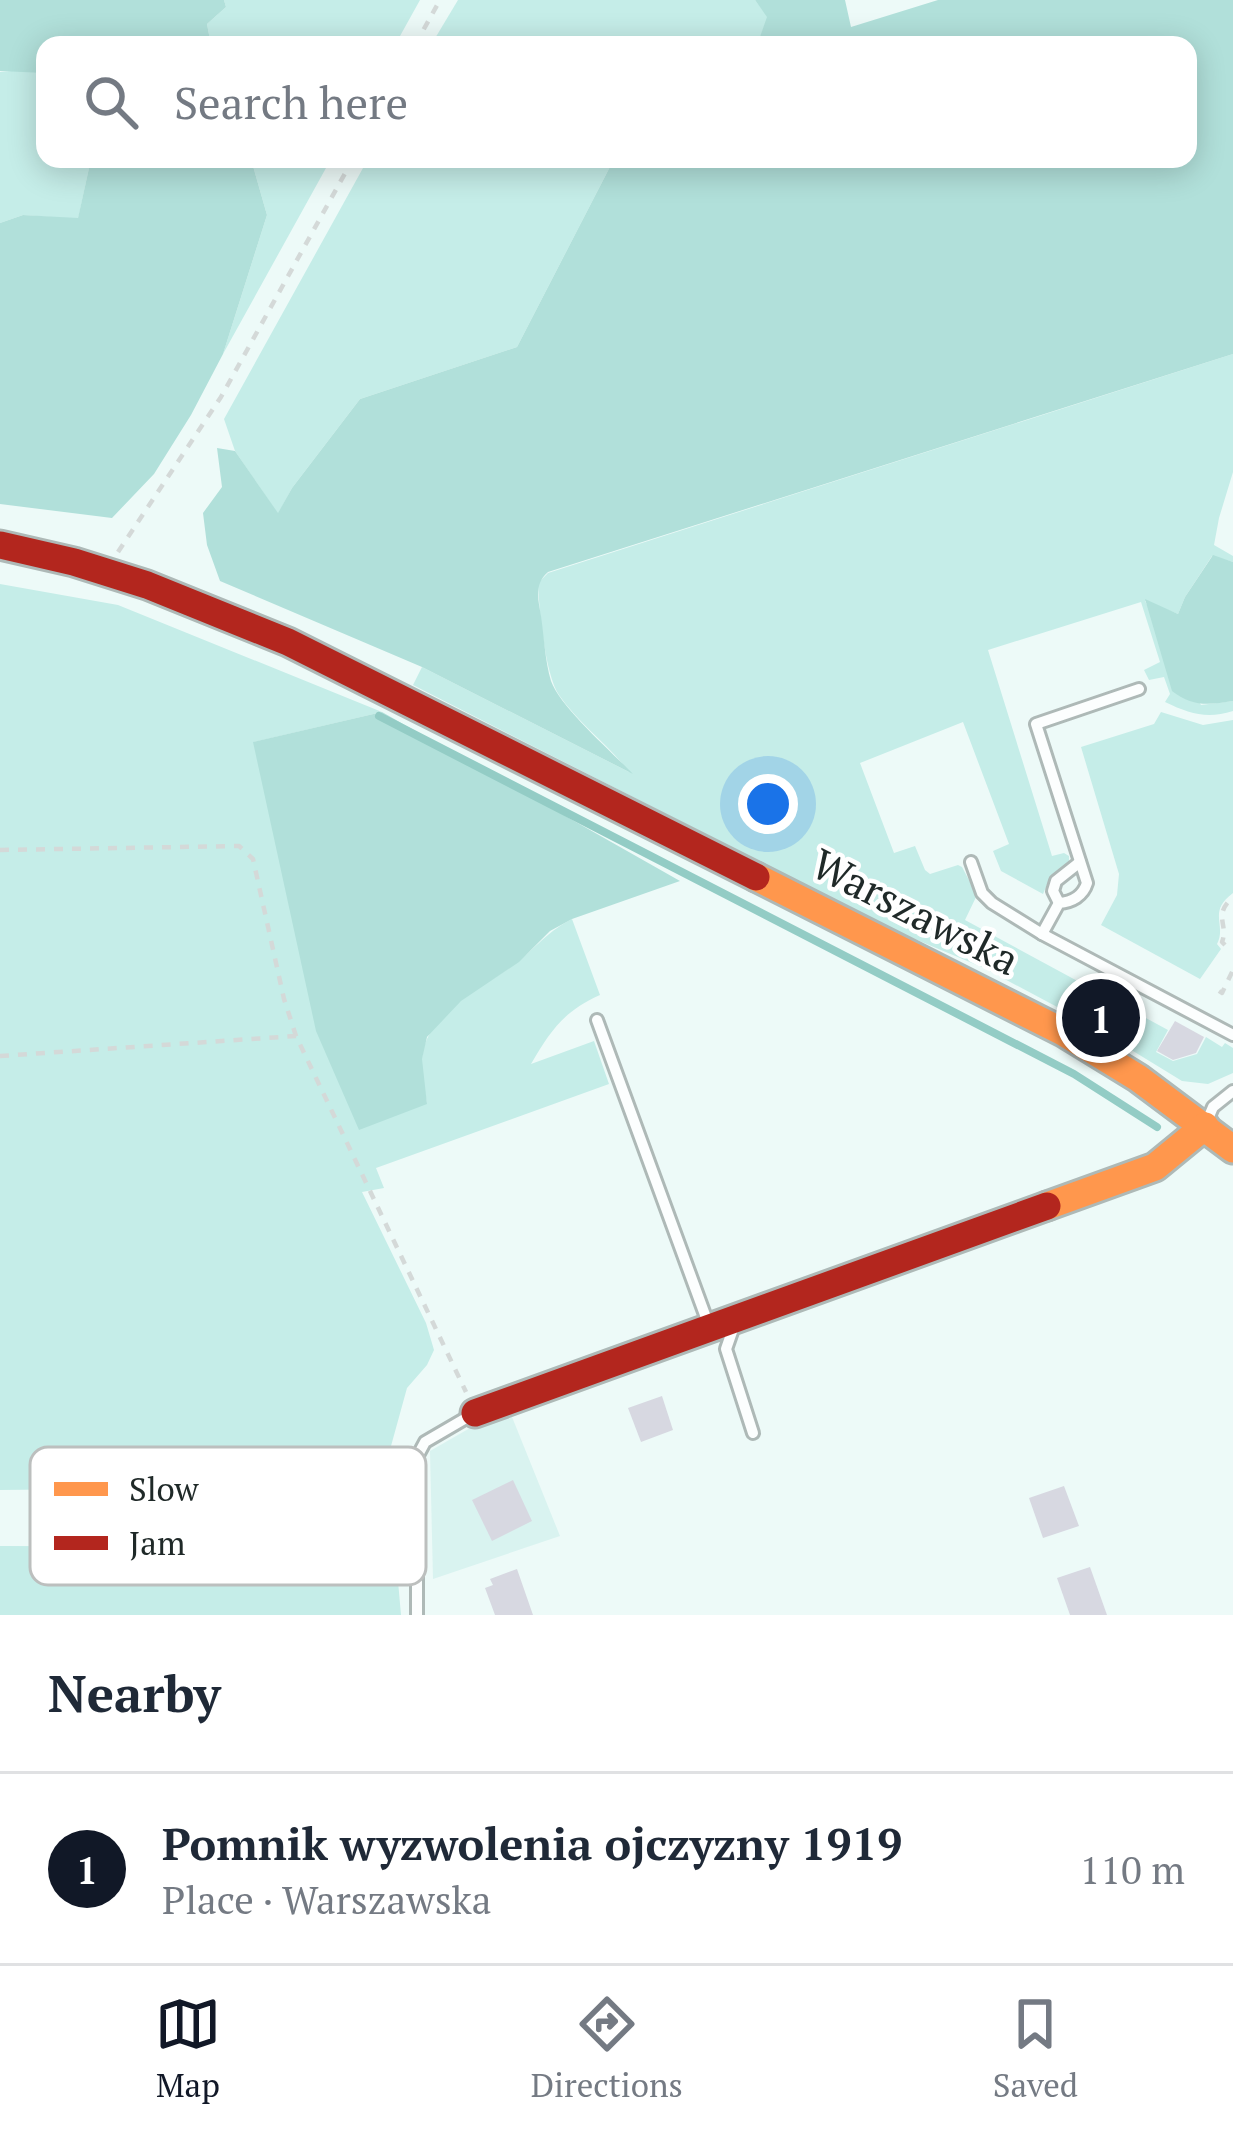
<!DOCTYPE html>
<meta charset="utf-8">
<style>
:root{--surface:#fff;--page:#f6f6f7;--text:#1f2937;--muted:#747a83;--line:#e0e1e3;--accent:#111827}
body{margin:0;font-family:"PT Serif",serif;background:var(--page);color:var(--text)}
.you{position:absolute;left:768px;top:804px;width:42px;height:42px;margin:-30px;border:9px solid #fff;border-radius:50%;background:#1a73e8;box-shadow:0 0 0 18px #1a73e833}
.badge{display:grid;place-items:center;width:78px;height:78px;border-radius:50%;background:var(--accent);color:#fff;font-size:39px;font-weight:700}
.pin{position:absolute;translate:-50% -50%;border:6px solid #fff;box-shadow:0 3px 12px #0006}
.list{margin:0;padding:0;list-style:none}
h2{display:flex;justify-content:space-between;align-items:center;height:156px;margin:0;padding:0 48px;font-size:51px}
h2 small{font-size:39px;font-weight:400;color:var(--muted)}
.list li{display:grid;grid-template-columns:78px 1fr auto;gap:36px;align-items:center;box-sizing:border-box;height:192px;padding:0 48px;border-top:3px solid var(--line)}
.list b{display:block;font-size:45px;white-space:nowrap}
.list p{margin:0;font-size:39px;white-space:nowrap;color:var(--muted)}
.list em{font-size:39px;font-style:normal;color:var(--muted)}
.icon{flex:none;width:66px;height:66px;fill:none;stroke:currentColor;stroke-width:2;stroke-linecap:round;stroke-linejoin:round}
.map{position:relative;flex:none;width:1233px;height:1615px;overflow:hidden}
.search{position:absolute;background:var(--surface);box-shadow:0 6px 30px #0003;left:36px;right:36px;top:36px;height:132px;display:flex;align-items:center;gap:30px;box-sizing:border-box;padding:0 42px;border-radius:24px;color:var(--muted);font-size:45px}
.sheet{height:348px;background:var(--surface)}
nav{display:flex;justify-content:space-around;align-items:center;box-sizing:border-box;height:168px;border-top:3px solid var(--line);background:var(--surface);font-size:33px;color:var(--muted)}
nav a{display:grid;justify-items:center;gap:6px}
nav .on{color:var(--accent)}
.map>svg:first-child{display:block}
.built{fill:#d9f3f0}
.green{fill:#c5ede8}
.forest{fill:#b1e0da}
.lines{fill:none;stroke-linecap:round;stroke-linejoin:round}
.stream{stroke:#93ccc5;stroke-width:8}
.building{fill:#d7d8e1}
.lane-casing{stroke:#aeb9b7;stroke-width:16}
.slow-casing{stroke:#aeb9b7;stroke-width:33}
.jam-casing{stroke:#aeb9b7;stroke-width:33}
.path{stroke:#d4d9d8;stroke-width:4.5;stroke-dasharray:9 9;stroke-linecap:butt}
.lane{stroke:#fcfefe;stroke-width:10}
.slow{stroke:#ff974d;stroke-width:27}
.jam{stroke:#b3261e;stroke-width:27}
.labels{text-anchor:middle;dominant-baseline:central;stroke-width:9;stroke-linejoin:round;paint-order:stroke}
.street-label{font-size:42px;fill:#1f2928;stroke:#fff}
.key{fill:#fff;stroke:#bcbfbe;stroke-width:3}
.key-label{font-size:33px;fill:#1f2928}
</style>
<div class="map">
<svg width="1233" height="1615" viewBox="0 0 1233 1615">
<rect width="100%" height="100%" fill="#edfaf8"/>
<polygon class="built" points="510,1412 560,1536 433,1579 430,1451 477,1424"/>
<g class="green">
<polygon points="224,0 420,0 395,45 211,45 207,24 226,7"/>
<polygon points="458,0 755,0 768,17 757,45 431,45"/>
<polygon points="22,70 45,73 45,159 91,159 78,219 23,215 0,223 0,72"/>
<polygon points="251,159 331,159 223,354 267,215"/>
<polygon points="368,159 614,159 517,347 360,399 292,488 278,514 235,451 224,419"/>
<path d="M1233,354v118l-14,46 -5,27 19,11v6l-21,-6 -27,41 -7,17 -33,-13 56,104 32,-4v10c-26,8 -43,3 -68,-9l5,-8 -6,-17 -15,3 -5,-10 16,-8 -19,-60 -153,48 64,206 12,-3 5,3v9l-19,13 -7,16 -42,-23 -8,-20 16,-7 -46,-122 -103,41 34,90 21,-7 10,24 5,4 28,-9 4,2 15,28 -12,25 203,110 -12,22 17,9 24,-7 9,-17 16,10 3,-4 8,5v25l-25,11 -26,-3 -93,-57 -105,-56 -86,-36 -485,-247 9,-18 207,105c-20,-27 -51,-49 -70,-77 -14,-21 -20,-86 -21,-112l10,-10z"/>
<path d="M0,584l118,21 264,107 -128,30 173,362c-3,-21 -10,-45 0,-65 16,-36 65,-56 93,-79 19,-16 29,-29 52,-41l28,76c-36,16 -49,35 -69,69l63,-23 15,43 -233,84 8,20 -22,4 64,131 8,27 -7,15 -20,23 -27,98 -380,4z"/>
<path d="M1161,712l42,13 30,-5v173c-26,19 -6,32 -16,51l4,5 -21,30 -99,-54 16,-30 2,-21 -38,-127 73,-23z"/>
<polygon points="0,1546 395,1547 401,1615 0,1615"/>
</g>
<g class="forest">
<polygon points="0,0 224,0 226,7 207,24 211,45 45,45 45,73 0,71"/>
<path d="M755,0h90l6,27 87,-27h295v354l-685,218c-14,12 -10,27 -7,44 3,20 4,45 10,65 9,26 62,72 82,93l-211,-107 -202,-86 -13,-36 -4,-32 19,-26 -5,-39 18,3 43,62 14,-25 68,-89 157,-52 97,-188h574v-114h-431l10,-28z"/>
<polygon points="91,159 251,159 267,215 223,354 191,415 154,474 112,518 0,504 0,223 23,215 78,218"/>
<path d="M1213,555l20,7v139c-24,4 -41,6 -61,-10l-27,-92 33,15 7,-17z"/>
<polygon points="382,712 680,881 572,919 550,931 519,962 461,1001 427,1037 422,1059 427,1104 359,1130 316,1031 253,742"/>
</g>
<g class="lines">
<polyline class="stream" points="379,716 1074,1074 1157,1127"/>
</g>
<g class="building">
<polygon points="1175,1021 1204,1037 1196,1053 1173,1060 1157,1051"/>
<polygon points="662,1396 673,1430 641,1442 628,1408"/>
<polygon points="513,1480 532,1521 492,1541 472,1500"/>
<polygon points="1064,1486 1079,1526 1043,1538 1029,1498"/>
<polygon points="1090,1567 1107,1615 1070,1615 1057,1578"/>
<polygon points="517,1569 533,1615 495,1615 485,1588 493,1585 490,1579"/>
</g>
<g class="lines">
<defs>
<g id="lane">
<polyline points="971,862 982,893 992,903 1042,934 1233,1035"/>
<polyline points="1059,903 1053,891 1056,881 1080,862"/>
<path d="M1042,934l17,-31c13,-1 24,-7 28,-20l-51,-159 103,-35"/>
<polyline points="597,1020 708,1323"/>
<polyline points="1207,1121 1213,1107 1233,1091"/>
<polyline points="734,1326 726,1349 753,1433"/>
<polyline points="417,1615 417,1457 425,1442 473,1414"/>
</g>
<g id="slow">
<polyline points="756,877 1063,1032 1138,1078 1233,1149"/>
<polyline points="1047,1206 1155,1167 1205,1126"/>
</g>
<g id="jam">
<polyline points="0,545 74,562 147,585 288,642 756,877"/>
<polyline points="475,1413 1047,1206"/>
</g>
</defs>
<use href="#lane" class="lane-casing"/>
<use href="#slow" class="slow-casing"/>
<use href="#jam" class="jam-casing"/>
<g class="path">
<polyline points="415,45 440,0"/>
<polyline points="118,552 221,397 353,159"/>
<polyline points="0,850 239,846 253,859 284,999 296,1036 466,1392"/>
<path d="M1225,945l-3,-3c7,-18 -10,-26 11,-45"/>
<polyline points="1219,991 1222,993 1233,970"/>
<polyline points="0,1056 296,1036"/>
</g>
<use href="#lane" class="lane"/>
<use href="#slow" class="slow"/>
<use href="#jam" class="jam"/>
</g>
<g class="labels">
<g class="street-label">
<text transform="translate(916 911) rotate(27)">Warszawska</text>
</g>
</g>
<rect x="30" y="1447" width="396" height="138" rx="18" class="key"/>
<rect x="54" y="1482" width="54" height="14" fill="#ff974d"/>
<rect x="54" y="1536" width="54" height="14" fill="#b3261e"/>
<g class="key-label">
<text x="129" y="1501">Slow</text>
<text x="129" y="1555">Jam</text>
</g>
</svg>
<div class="you"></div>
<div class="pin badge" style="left:1101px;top:1018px">1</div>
<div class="search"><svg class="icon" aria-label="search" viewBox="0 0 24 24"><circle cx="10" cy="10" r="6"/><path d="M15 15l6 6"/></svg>Search here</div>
</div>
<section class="sheet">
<h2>Nearby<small></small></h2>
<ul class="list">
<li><span class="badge">1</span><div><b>Pomnik wyzwolenia ojczyzny 1919</b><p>Place · Warszawska</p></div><em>110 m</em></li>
</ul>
</section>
<nav>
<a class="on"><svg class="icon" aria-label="map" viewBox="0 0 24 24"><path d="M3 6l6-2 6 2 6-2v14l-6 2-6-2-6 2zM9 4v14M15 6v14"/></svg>Map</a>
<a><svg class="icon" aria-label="directions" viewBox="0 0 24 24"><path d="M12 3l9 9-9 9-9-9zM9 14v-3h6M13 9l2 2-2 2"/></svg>Directions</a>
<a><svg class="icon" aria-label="saved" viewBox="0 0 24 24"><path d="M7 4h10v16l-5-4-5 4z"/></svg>Saved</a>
</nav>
